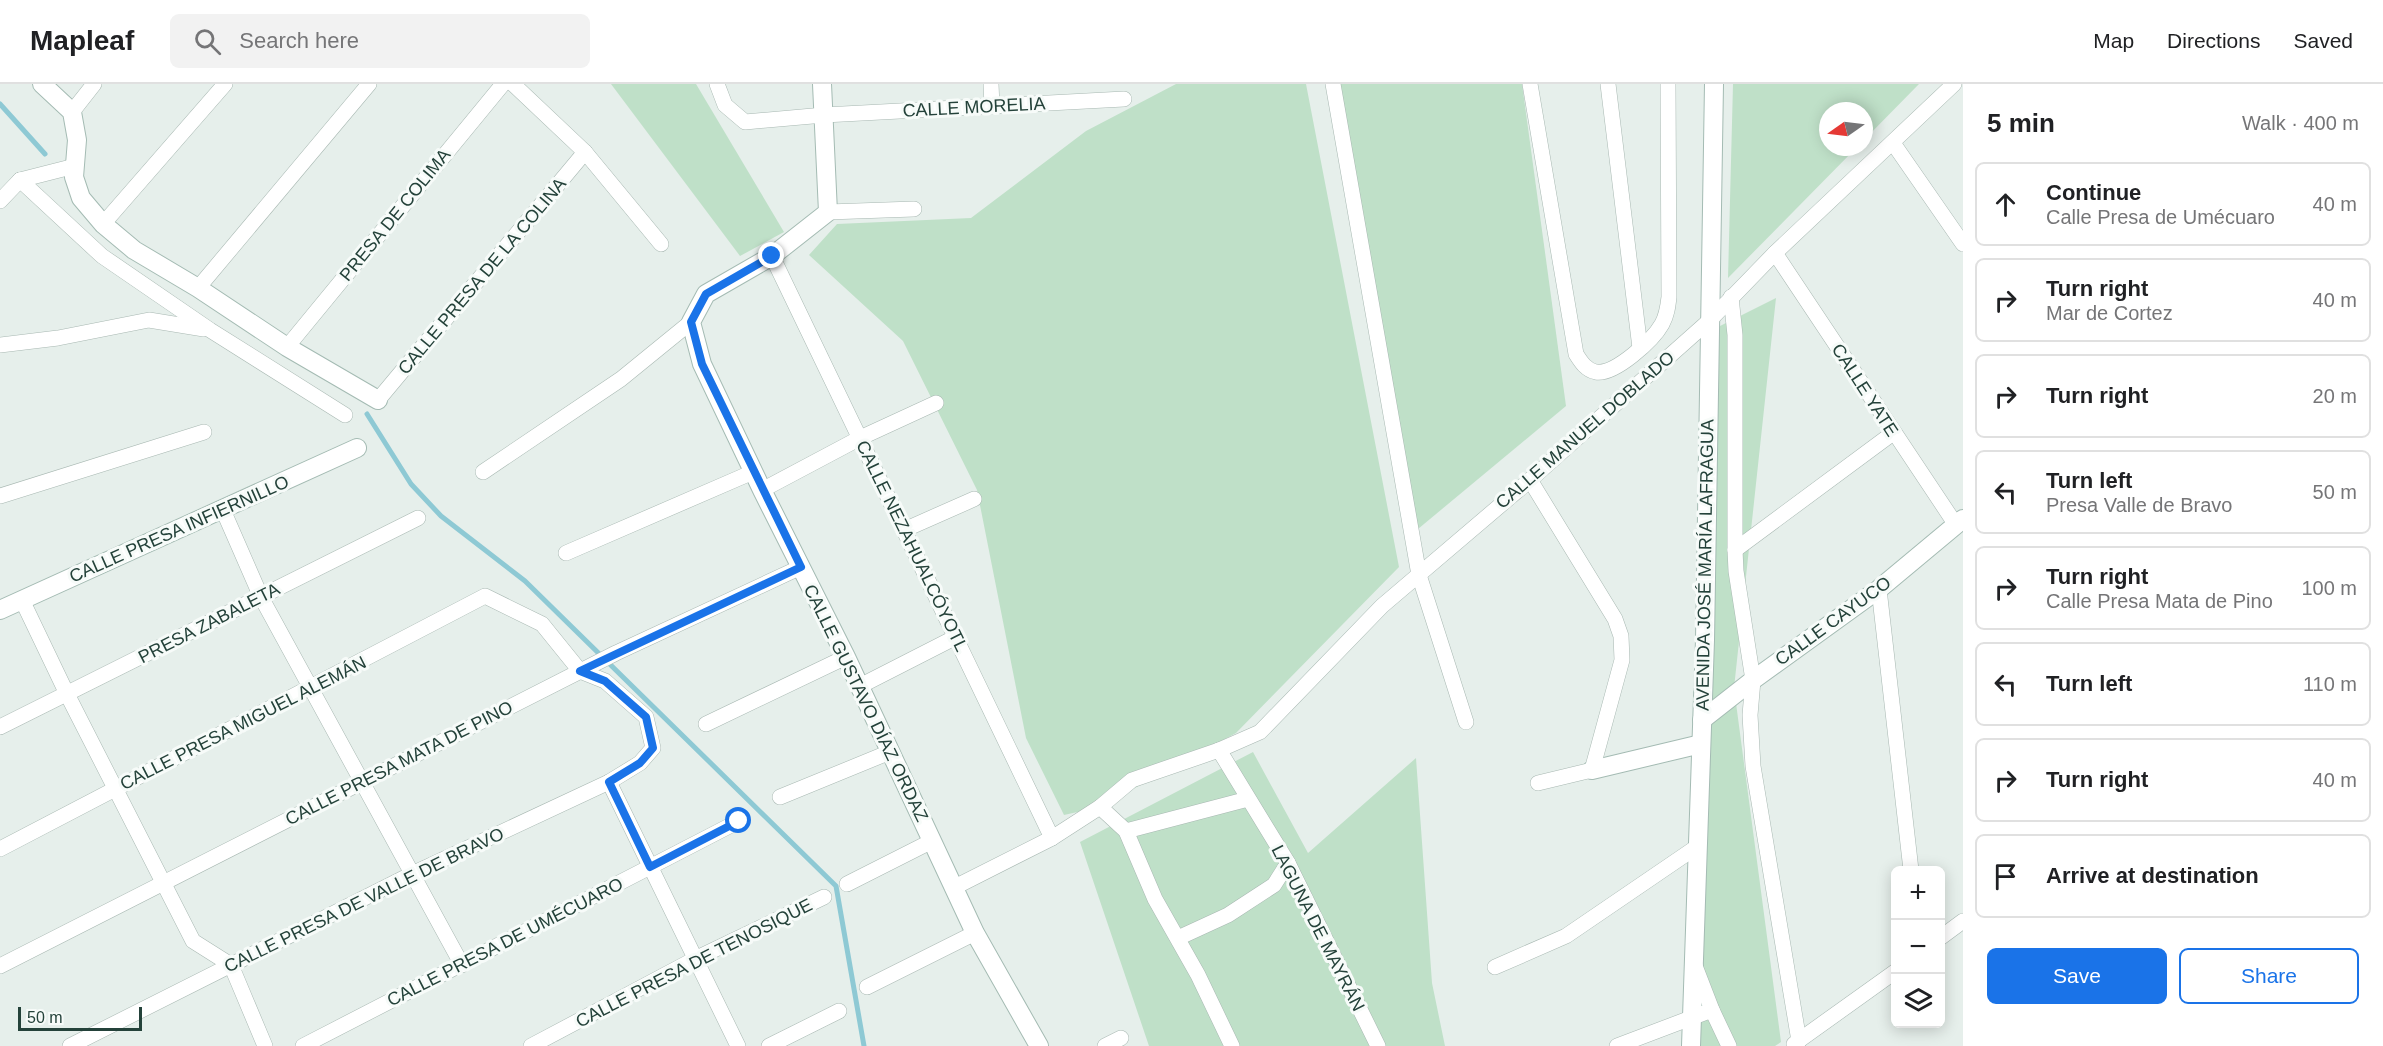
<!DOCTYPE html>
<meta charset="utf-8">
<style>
:root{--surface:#fff;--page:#f2f2f2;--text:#202124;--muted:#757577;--line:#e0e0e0;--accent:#1a73e8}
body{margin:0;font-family:Arial,sans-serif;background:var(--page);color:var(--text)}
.controls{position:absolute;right:18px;bottom:18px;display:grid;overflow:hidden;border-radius:9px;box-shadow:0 3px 15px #0003}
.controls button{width:54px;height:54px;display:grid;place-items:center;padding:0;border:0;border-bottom:2px solid var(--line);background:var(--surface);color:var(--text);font:30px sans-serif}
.compass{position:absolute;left:1819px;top:18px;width:54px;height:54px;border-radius:50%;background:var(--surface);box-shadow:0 3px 15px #0003;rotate:256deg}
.scale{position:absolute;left:18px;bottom:15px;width:124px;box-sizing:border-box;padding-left:6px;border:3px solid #24423a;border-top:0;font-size:16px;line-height:21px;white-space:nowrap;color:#24423a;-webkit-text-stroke:4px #f7fbf9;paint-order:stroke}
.stop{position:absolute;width:18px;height:18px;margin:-14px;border:4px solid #1a73e8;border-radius:50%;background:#fff}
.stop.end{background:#1a73e8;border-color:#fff;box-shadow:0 2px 6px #0008}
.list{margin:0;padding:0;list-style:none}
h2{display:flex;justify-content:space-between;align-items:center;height:78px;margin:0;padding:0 24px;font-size:26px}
h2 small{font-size:20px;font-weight:400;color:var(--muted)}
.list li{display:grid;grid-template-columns:39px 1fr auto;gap:18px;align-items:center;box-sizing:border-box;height:84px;margin:0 12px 12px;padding:0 12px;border:2px solid var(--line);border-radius:9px}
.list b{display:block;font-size:22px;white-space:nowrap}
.list p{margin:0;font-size:20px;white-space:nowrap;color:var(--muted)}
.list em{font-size:20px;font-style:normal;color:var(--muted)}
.actions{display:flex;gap:12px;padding:18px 24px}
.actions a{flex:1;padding:14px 0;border:2px solid var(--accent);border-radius:9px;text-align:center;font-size:21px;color:var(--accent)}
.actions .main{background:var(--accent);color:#fff}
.icon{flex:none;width:33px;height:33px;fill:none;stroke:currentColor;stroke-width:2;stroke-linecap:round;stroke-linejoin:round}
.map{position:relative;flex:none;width:1963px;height:962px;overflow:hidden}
header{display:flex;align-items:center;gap:36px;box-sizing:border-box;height:84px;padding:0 30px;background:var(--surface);border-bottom:2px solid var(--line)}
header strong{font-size:28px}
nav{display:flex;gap:33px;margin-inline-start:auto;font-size:21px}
.search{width:420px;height:54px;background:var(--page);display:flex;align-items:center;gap:15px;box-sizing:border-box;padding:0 21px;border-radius:9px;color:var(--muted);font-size:22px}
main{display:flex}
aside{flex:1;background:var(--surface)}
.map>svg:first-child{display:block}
.green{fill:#bfe0c8}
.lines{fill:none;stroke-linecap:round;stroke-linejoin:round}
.stream{stroke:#8ec9d4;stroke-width:5}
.street-casing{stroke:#a8b8b2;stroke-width:16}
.secondary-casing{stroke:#a4bbb3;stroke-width:20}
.street{stroke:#fff;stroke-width:15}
.secondary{stroke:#fff;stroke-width:18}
.route{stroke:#1a73e8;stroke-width:8}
.labels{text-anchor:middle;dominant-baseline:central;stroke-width:6;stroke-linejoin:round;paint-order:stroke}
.street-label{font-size:18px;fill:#24423a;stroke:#f7fbf9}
</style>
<header>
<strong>Mapleaf</strong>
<div class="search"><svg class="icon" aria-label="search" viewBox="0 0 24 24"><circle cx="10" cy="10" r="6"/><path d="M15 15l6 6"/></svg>Search here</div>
<nav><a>Map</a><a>Directions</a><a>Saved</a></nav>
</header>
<main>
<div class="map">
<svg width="1963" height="962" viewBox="0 0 1963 962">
<rect width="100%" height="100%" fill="#e6efeb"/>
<g class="green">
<polygon points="611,0 696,0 784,148 740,172"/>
<polygon points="1176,0 1306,0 1399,483 1236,649 1100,723 1064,731 1026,654 977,406 903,257 809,171 837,140 971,134 1086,47"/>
<polygon points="1340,0 1522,0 1566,322 1418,445"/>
<polygon points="1733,0 1919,0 1864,56 1864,27 1828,27 1828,63 1857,63 1728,194"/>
<polygon points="1776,214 1734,604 1781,958 1775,962 1700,962 1714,245"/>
<polygon points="1253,668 1308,769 1416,674 1432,899 1445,962 1149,962 1080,758"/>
</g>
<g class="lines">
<g class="stream">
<polyline points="0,20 45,70"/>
<polyline points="367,330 411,400 441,432 525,497 836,802 864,962"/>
</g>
<defs>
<g id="street">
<polyline points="513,0 585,68 661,160"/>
<polyline points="717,0 725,21 745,38 824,31 1124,15"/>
<polyline points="991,0 992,22"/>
<polyline points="1333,0 1419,491 1466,638"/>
<path d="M1530,0l46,270c5,8 10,16 20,18 19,3 57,-32 66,-48 5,-9 6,-18 7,-27l-1,-213"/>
<polyline points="1608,0 1640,264"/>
<polyline points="72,28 94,0"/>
<polyline points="1893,59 1963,160"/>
<polyline points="20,96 102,172 210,246 345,331"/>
<polyline points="20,96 75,82"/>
<polyline points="0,117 20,96"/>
<polyline points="828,128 914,125"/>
<polyline points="103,140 225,0"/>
<polyline points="1775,169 1956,441"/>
<polyline points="772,172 1052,754"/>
<polyline points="198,204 369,0"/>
<polyline points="1731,213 1735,251 1735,466 1736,487 1753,596 1750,631 1753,682 1799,957"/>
<polyline points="0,261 58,254 149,236 204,245"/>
<polyline points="287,263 503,0"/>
<polyline points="378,316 585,68"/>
<polyline points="483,388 621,295 691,238"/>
<polyline points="1530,396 1615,535 1621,552 1622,576 1592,686 1538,699"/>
<polyline points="762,406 860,354 936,319"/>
<polyline points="0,412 204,348"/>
<polyline points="223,426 261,513 462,881"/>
<polyline points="904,446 974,415"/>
<polyline points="1735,466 1893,349"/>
<polyline points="566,469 753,388"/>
<polyline points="1879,505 1911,786"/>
<polyline points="22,516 67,610 193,857 231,881 265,962"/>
<polyline points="860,602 956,553"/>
<polyline points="706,640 846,573"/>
<polyline points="0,643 418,434"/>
<polyline points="1219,666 1288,779 1378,962"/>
<polyline points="609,698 738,962"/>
<polyline points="780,713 890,668"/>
<polyline points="1100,723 1126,747 1155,815 1198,891 1232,962"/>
<polyline points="1126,747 1248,715"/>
<polyline points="0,765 485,512 542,540 580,587 605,597 646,633 653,664 640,679 609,698 412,790 70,962"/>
<polyline points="847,800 932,757"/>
<polyline points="953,804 1052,754 1100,723 1132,696 1219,666 1260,648 1382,522 1530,396 1710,236 1775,169 1954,0"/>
<polyline points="1178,854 1228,831 1274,801 1288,779"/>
<polyline points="1940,854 1963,837"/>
<polyline points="0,882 616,569 801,483"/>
<polyline points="1695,882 1712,926 1729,962"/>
<polyline points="1495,883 1566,852 1698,762"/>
<polyline points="867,903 975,849"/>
<polyline points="1794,960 1896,887"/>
<polyline points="303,962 739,737"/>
<polyline points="531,962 695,875 824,813"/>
<polyline points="769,962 839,927"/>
<polyline points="1105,962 1121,954"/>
<polyline points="1617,962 1712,926"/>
</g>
<g id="secondary">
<polyline points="42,0 72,28 77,56 74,93 81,114 103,140 134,166 198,204 287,263 378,316"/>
<polyline points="822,0 828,128 772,172 706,210 691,238 702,280 762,406 846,573 975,849 1039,962"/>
<polyline points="0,526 357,364"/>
<polyline points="1702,636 1753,596 1879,505 1963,435"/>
<polyline points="1592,686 1701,660"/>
<polyline points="1691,962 1705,556 1714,0"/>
</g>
</defs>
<use href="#street" class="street-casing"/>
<use href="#secondary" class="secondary-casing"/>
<use href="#street" class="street"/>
<use href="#secondary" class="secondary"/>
</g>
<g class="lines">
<polyline class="route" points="739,737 650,783 609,698 640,679 653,664 646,633 605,597 580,587 801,483 702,280 691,238 706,210 772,172"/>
</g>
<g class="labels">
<g class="street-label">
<text transform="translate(974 23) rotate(-3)">CALLE MORELIA</text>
<text transform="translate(395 131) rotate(-51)">PRESA DE COLIMA</text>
<text transform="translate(482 192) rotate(-50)">CALLE PRESA DE LA COLINA</text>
<text transform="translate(1865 306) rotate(57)">CALLE YATE</text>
<text transform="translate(1585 346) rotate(-41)">CALLE MANUEL DOBLADO</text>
<text transform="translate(179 445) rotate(-24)">CALLE PRESA INFIERNILLO</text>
<text transform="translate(912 462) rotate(64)">CALLE NEZAHUALCÓYOTL</text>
<text transform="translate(1705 481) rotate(-89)">AVENIDA JOSÉ MARÍA LAFRAGUA</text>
<text transform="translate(1833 537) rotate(-36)">CALLE CAYUCO</text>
<text transform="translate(209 539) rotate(-27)">PRESA ZABALETA</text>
<text transform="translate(866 619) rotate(64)">CALLE GUSTAVO DÍAZ ORDAZ</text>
<text transform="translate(243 639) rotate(-27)">CALLE PRESA MIGUEL ALEMÁN</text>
<text transform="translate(399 679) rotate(-27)">CALLE PRESA MATA DE PINO</text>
<text transform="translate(364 816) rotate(-26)">CALLE PRESA DE VALLE DE BRAVO</text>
<text transform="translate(1318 844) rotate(63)">LAGUNA DE MAYRÁN</text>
<text transform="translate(505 858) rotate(-27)">CALLE PRESA DE UMÉCUARO</text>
<text transform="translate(694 879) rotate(-27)">CALLE PRESA DE TENOSIQUE</text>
</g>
</g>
</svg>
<div class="controls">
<button>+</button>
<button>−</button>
<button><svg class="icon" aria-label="layers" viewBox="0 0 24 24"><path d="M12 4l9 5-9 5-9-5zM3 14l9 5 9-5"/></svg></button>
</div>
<svg class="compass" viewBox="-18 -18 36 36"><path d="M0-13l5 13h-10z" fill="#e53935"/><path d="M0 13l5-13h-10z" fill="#757577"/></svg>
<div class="scale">50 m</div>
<div class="stop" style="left:739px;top:737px"></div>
<div class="stop end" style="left:772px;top:172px"></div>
</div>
<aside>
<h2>5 min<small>Walk · 400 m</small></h2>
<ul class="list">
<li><svg class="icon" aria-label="ahead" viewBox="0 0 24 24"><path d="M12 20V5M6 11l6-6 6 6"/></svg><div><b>Continue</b><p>Calle Presa de Umécuaro</p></div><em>40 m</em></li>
<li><svg class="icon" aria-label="right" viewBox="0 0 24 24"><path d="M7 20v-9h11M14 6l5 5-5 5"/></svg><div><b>Turn right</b><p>Mar de Cortez</p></div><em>40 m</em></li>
<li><svg class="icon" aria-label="right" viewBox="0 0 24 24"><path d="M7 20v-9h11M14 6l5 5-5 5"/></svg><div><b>Turn right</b></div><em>20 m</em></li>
<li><svg class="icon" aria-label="left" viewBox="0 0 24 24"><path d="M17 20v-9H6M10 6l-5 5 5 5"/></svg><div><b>Turn left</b><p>Presa Valle de Bravo</p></div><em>50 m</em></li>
<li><svg class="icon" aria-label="right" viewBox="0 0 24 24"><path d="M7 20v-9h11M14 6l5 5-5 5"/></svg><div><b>Turn right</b><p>Calle Presa Mata de Pino</p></div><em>100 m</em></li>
<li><svg class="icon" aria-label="left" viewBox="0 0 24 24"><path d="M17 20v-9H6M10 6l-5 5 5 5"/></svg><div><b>Turn left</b></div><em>110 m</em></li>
<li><svg class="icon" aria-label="right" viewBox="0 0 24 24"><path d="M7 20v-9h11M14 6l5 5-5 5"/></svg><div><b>Turn right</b></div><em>40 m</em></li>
<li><svg class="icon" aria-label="arrive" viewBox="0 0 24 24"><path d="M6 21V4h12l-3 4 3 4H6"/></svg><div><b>Arrive at destination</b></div></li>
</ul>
<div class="actions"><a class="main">Save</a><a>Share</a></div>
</aside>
</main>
